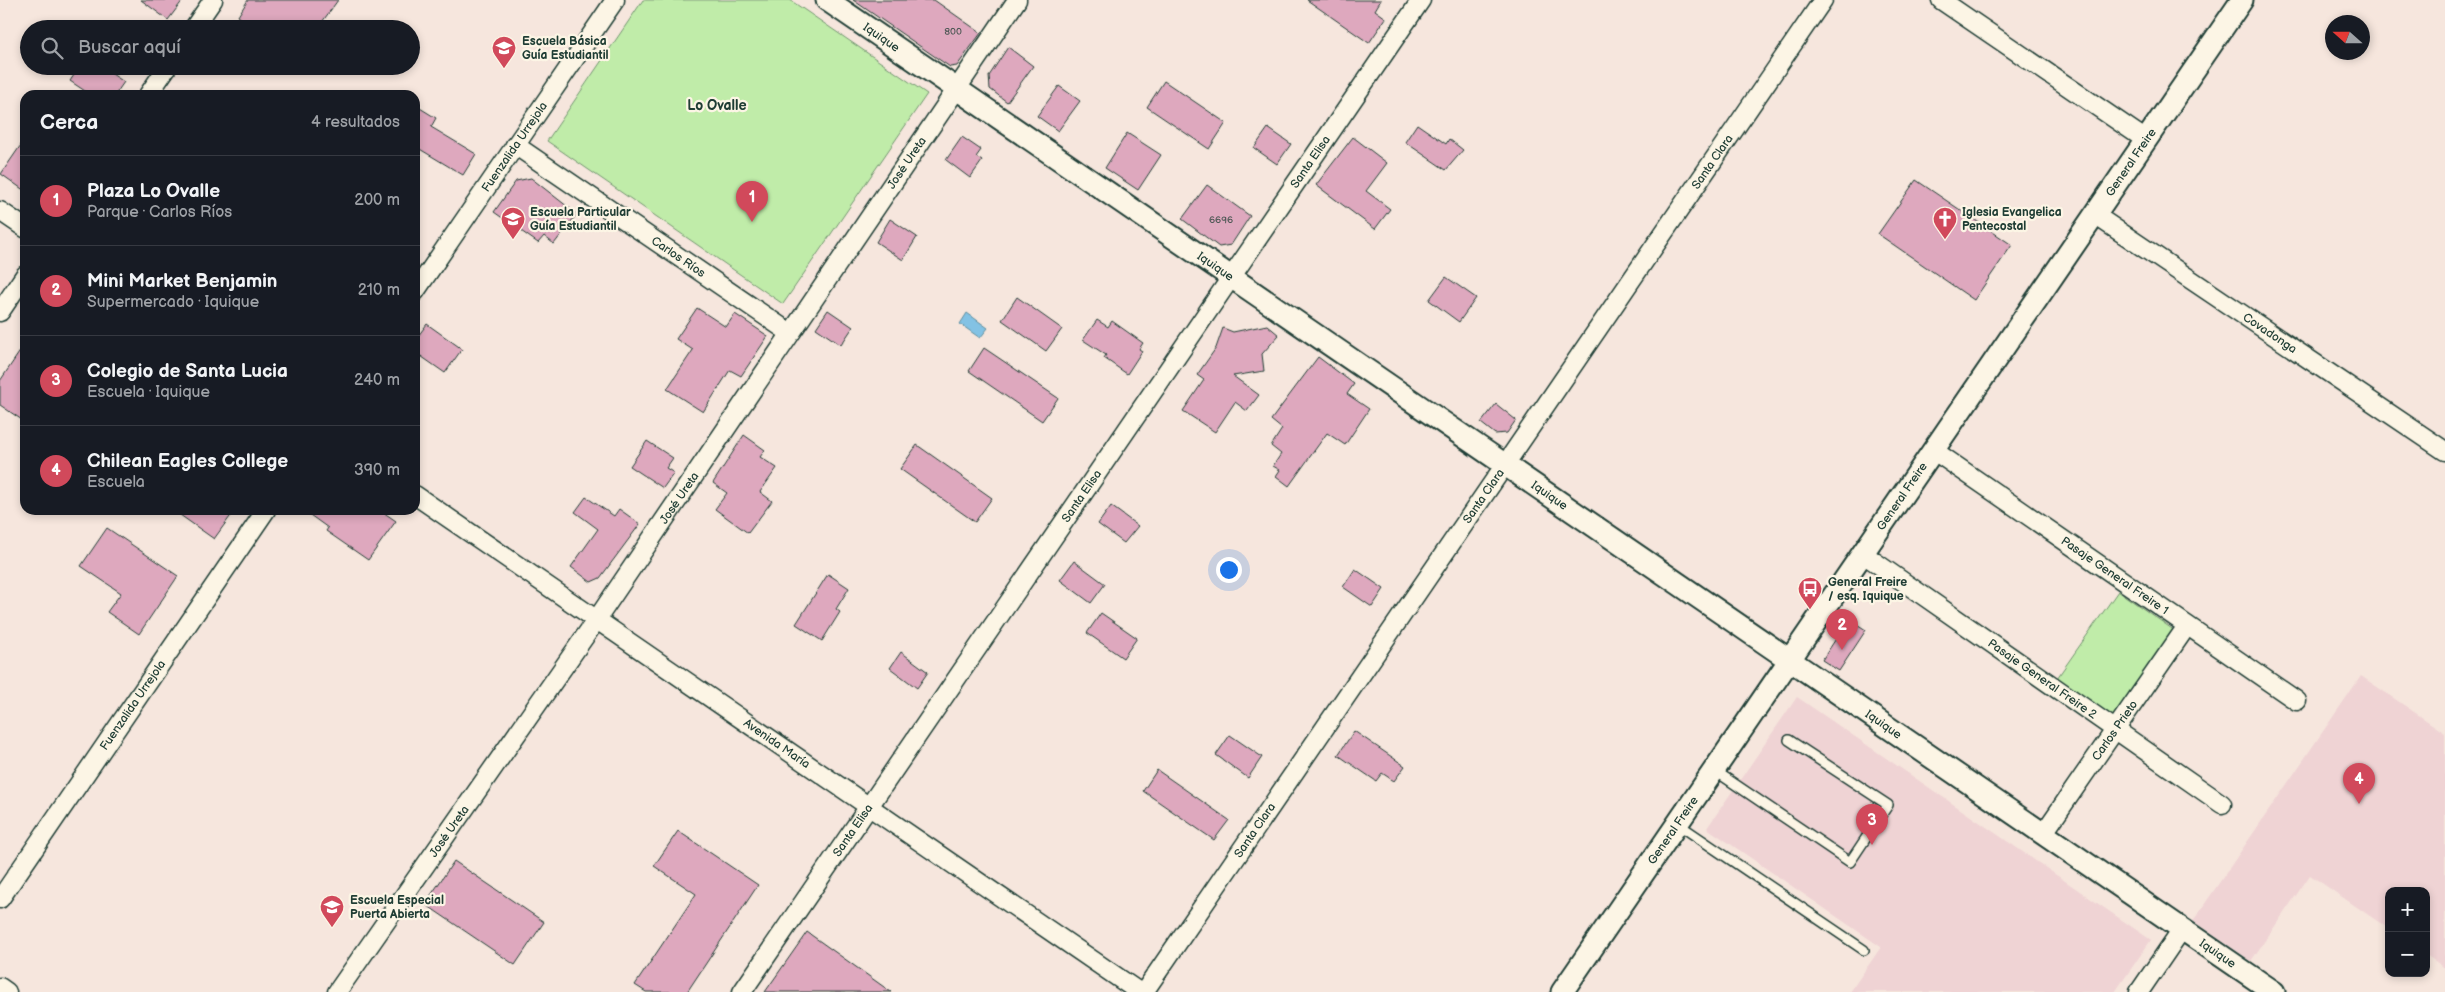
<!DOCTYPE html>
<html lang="es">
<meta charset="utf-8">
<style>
:root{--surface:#171b24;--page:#242831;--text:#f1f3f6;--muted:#9ea1a6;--line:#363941;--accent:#d1495b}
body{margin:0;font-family:"Balsamiq Sans",sans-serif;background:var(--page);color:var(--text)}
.controls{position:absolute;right:15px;bottom:15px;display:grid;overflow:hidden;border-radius:10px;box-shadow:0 2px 8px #0003}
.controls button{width:45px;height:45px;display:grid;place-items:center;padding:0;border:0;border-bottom:1px solid var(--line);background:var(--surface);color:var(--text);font:25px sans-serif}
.compass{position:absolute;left:2325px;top:15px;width:45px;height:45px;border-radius:50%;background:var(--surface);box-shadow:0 2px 8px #0003;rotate:291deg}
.you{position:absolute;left:1228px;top:569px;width:18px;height:18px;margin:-12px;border:4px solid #fff;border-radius:50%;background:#1a73e8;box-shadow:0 0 0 8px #1a73e833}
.badge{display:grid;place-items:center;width:32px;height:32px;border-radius:50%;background:var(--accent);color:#fff;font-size:16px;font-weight:700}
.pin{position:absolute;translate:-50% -41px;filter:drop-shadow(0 1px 2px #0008)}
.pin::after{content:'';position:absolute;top:26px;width:18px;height:15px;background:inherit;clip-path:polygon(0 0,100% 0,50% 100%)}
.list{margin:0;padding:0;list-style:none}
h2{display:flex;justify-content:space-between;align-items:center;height:65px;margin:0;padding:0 20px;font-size:21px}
h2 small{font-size:16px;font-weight:400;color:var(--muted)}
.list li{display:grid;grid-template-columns:32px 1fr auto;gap:15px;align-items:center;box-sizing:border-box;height:90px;padding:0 20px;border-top:1px solid var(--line)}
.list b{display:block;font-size:19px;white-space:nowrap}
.list p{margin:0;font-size:16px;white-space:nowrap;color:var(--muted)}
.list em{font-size:16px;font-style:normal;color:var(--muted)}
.icon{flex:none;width:28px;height:28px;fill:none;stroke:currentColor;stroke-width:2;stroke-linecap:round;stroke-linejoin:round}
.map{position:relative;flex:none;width:2445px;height:992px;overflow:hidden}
.search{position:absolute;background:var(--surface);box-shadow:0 2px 8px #0003;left:20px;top:20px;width:400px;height:55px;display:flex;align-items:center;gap:12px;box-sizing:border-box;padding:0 18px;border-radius:28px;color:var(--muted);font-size:19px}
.panel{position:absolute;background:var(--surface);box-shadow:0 2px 8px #0003;left:20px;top:90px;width:400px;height:425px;border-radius:15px}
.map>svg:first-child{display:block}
.built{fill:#efd3d4}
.green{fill:#c0eca9;stroke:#70946e}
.water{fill:#83c2e4;stroke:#5b8d9e}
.building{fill:#dea8be;stroke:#1f3d34}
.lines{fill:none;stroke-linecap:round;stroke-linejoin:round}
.service-casing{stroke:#1f3d34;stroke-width:12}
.minor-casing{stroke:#1f3d34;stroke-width:21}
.tertiary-casing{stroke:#1f3d34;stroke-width:25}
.service{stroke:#fcf5e5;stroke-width:9}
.minor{stroke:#fcf5e5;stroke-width:18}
.tertiary{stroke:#fcf5e5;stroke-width:21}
.labels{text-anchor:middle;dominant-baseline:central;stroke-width:4.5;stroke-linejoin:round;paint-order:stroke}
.number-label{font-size:10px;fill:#4f5856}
.street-label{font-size:12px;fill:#1f3d34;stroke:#fcf5e5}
.poi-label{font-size:12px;font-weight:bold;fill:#1f3d34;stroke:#fcf5e5;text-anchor:start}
.neighbourhood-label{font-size:14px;font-weight:bold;fill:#1f3d34;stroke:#fcf5e5}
</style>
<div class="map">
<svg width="2445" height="992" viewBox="0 0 2445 992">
<rect width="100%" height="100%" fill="#f6e6dd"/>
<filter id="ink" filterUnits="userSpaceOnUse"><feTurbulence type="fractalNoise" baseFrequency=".02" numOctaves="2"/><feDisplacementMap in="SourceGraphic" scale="10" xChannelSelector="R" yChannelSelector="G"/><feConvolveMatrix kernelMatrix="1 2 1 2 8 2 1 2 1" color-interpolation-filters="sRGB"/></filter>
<g filter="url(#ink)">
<g class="built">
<polygon points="2361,676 2445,733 2445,968 2426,955 2426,891 2389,891 2389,929 2310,875 2251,961 2193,921"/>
<polygon points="1797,697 2151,940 2115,992 1850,992 1881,947 1707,828"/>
</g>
<g class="green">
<polygon points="643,0 790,0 927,94 783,304 547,141"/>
<polygon points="2118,591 2175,631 2114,721 2055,681"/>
</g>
<polygon class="water" points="967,313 988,328 980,338 960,324"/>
<g class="building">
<polygon points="141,0 183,0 168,20"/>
<polygon points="248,0 338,0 317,29 256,29 238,16"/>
<polygon points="853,0 934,0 981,33 957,66 950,67"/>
<polygon points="1307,0 1381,0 1375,10 1386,18 1369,43"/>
<polygon points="1008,47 1033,66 1007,102 990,89 989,76"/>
<polygon points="80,66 100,66 124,82 115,95 91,95 70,81"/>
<polygon points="1164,81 1226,123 1209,149 1147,107"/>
<polygon points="1059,86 1080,101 1058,131 1037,116"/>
<polygon points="415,105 436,118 431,127 476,154 463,175 418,148 415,153"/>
<polygon points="1417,124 1446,144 1449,139 1463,150 1446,170 1405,142"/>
<polygon points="1268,128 1291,144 1277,164 1254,148"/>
<polygon points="1127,133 1161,155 1138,190 1105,168"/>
<polygon points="962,137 981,150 976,157 982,161 970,178 946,160"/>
<polygon points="1353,137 1387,163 1366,191 1390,209 1375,229 1316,185"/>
<polygon points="25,139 25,191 1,174"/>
<polygon points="531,178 577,214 554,244 544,236 538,243 494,212 516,181"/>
<polygon points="1916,180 2012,245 1974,300 1878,234"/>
<polygon points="1207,185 1250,216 1231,245 1219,247 1182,219"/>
<polygon points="890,219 917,237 903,260 876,242"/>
<polygon points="1446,277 1476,298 1459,322 1429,300"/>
<polygon points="1017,297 1062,329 1046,351 1002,320"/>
<polygon points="697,308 726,327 735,314 768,336 741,376 730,370 703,412 667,389 693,350 676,339"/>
<polygon points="828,310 853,327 841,345 816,328"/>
<polygon points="1097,320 1108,327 1112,321 1143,343 1139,349 1142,351 1127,374 1104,358 1106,355 1083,340"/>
<polygon points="427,324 462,349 445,373 415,352 415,340"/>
<polygon points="1267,325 1279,335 1262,354 1264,371 1233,376 1259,395 1247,411 1235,402 1215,432 1183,411 1204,380 1197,375 1216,348 1223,328 1233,332"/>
<polygon points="25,344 25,422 0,405 0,381"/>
<polygon points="984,348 1058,398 1042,421 969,371"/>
<polygon points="1318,357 1354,384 1347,394 1369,409 1345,445 1327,433 1289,486 1276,476 1280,470 1273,466 1281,454 1271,446 1282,429 1271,420"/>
<polygon points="1496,404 1516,420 1507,433 1495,434 1481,423"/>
<polygon points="744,435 765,450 760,457 777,468 760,492 772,501 748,533 715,509 727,493 713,483"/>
<polygon points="647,441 673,458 666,468 674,473 663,488 630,466"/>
<polygon points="917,445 992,498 975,522 900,469"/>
<polygon points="586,497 614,516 619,509 640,524 600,578 591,582 571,567 598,529 575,512"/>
<polygon points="1111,506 1138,526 1124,543 1098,524"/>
<polygon points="173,510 235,510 214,539"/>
<polygon points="303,510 380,510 396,521 368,560 326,531 328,528"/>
<polygon points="107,528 178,576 139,634 107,612 121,593 81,566"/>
<polygon points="1074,561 1105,584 1091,603 1060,580"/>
<polygon points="1355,569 1384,589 1372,607 1343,587"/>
<polygon points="828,574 849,588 836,609 840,612 822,641 796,624"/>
<polygon points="1101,613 1137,638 1123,658 1087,633"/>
<polygon points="1849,619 1866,630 1839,671 1822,660"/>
<polygon points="901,652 928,672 917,688 890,668"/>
<polygon points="1354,731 1405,766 1394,781 1382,773 1376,781 1338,755"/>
<polygon points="1230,735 1262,757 1248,778 1216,755"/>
<polygon points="1157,770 1229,820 1214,840 1143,791"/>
<polygon points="678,831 758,885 687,992 646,992 635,985 696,894 654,866"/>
<polygon points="454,861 544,922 515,965 425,904"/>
<polygon points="807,932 891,992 765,992"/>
</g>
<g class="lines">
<defs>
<g id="service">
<polyline points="1714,770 1850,862 1888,805 1789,740"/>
<polyline points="1678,824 1864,950"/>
</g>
<g id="minor">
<polyline points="1941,0 2146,140"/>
<polyline points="193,29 213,0"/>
<polyline points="148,95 168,66"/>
<path id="s1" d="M515,145l275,188"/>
<polyline points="0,211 25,228"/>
<path id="s2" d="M2095,215l350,236"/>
<path id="s3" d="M415,292l200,-292"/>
<polyline points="0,312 25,275"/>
<path id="s4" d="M1933,450l364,251"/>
<path id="s5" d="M415,495l724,497"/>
<path id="s6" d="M1862,553l360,251"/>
<path id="s7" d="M2043,834l144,-208"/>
<path id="s8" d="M0,899l266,-389"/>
<polyline points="0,987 7,992"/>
<path id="s9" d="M337,992l260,-373 420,-619"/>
<path id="s10" d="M742,992l679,-992"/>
<path id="s11" d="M1144,992l679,-992"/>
<polyline points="2139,992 2182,929"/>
</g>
<g id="tertiary">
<path id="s12" d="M827,0l1447,992"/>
<path id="s13" d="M1562,992l680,-992"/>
</g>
</defs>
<use href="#service" class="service-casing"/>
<use href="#minor" class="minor-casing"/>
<use href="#tertiary" class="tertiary-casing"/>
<use href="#service" class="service"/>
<use href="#minor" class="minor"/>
<use href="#tertiary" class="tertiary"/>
</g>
</g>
<defs>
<symbol id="school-pin" viewBox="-11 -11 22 30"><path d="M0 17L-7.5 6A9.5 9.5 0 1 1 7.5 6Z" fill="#d1495b" stroke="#fcf5e5"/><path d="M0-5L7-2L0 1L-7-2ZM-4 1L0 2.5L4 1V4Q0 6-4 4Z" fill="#fff"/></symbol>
<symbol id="church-pin" viewBox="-11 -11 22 30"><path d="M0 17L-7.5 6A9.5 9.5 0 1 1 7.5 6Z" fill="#d1495b" stroke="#fcf5e5"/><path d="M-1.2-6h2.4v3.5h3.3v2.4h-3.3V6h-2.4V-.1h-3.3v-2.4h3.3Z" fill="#fff"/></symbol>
<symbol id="bus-pin" viewBox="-11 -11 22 30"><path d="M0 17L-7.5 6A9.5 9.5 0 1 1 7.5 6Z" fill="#d1495b" stroke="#fcf5e5"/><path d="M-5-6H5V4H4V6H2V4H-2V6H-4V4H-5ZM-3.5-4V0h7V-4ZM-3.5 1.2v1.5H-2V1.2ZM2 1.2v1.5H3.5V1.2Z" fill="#fff"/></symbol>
</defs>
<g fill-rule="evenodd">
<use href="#school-pin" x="490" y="34" width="28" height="38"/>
<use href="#school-pin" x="499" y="205" width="28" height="38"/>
<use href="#church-pin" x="1931" y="205" width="28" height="38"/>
<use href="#bus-pin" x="1796" y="575" width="28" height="38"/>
<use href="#school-pin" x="318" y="893" width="28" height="38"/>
</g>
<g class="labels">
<g class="number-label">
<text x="953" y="32">800</text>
<text x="1221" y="220">6696</text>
</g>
<g class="street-label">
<text stroke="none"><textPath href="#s12" startOffset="66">Iquique</textPath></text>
<text stroke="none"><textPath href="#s3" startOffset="176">Fuenzalida Urrejola</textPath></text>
<text stroke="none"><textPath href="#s9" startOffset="1006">José Ureta</textPath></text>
<text stroke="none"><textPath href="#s10" startOffset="1006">Santa Elisa</textPath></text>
<text stroke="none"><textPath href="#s11" startOffset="1006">Santa Clara</textPath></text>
<text stroke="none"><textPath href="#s13" startOffset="1006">General Freire</textPath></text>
<text stroke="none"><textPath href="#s1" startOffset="198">Carlos Ríos</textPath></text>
<text stroke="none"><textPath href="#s12" startOffset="471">Iquique</textPath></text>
<text stroke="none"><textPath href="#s2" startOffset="211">Covadonga</textPath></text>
<text stroke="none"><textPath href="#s10" startOffset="601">Santa Elisa</textPath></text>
<text stroke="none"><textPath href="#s11" startOffset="601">Santa Clara</textPath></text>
<text stroke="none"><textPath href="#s12" startOffset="876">Iquique</textPath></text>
<text stroke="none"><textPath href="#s13" startOffset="601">General Freire</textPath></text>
<text stroke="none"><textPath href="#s9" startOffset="601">José Ureta</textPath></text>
<text stroke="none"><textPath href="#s4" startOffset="221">Pasaje General Freire 1</textPath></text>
<text stroke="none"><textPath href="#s6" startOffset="220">Pasaje General Freire 2</textPath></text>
<text stroke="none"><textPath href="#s8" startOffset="235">Fuenzalida Urrejola</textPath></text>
<text stroke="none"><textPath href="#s12" startOffset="1281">Iquique</textPath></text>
<text stroke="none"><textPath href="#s7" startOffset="126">Carlos Prieto</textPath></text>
<text stroke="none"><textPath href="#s5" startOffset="439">Avenida María</textPath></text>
<text stroke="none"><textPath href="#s10" startOffset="196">Santa Elisa</textPath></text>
<text stroke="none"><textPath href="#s11" startOffset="196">Santa Clara</textPath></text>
<text stroke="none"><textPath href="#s13" startOffset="196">General Freire</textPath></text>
<text stroke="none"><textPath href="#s9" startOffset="196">José Ureta</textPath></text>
<text stroke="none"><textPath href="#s12" startOffset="1686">Iquique</textPath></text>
</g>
<g class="poi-label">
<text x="522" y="41">Escuela Básica<tspan x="522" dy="14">Guía Estudiantil</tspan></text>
<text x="530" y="212">Escuela Particular<tspan x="530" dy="14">Guía Estudiantil</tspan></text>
<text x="1962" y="212">Iglesia Evangelica<tspan x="1962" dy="14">Pentecostal</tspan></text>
<text x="1828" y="582">General Freire<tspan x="1828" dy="14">/ esq. Iquique</tspan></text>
<text x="350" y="900">Escuela Especial<tspan x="350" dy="14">Puerta Abierta</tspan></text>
</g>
<g class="neighbourhood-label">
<text x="717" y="105">Lo Ovalle</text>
</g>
</g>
</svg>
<div class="controls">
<button>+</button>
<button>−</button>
</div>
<svg class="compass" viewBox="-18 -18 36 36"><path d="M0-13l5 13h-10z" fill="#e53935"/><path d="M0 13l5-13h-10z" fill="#9ea1a6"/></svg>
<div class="you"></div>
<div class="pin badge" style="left:752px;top:222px">1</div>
<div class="pin badge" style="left:1842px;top:650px">2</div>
<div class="pin badge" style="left:1872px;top:845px">3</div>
<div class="pin badge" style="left:2359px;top:804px">4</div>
<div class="search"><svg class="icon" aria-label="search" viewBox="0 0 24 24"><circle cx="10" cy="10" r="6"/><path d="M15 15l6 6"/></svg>Buscar aquí</div>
<section class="panel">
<h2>Cerca<small>4 resultados</small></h2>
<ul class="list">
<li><span class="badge">1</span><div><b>Plaza Lo Ovalle</b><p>Parque · Carlos Ríos</p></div><em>200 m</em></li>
<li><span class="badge">2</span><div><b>Mini Market Benjamin</b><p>Supermercado · Iquique</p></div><em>210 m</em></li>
<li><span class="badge">3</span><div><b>Colegio de Santa Lucia</b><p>Escuela · Iquique</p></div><em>240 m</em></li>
<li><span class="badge">4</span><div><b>Chilean Eagles College</b><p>Escuela</p></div><em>390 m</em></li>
</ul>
</section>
</div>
